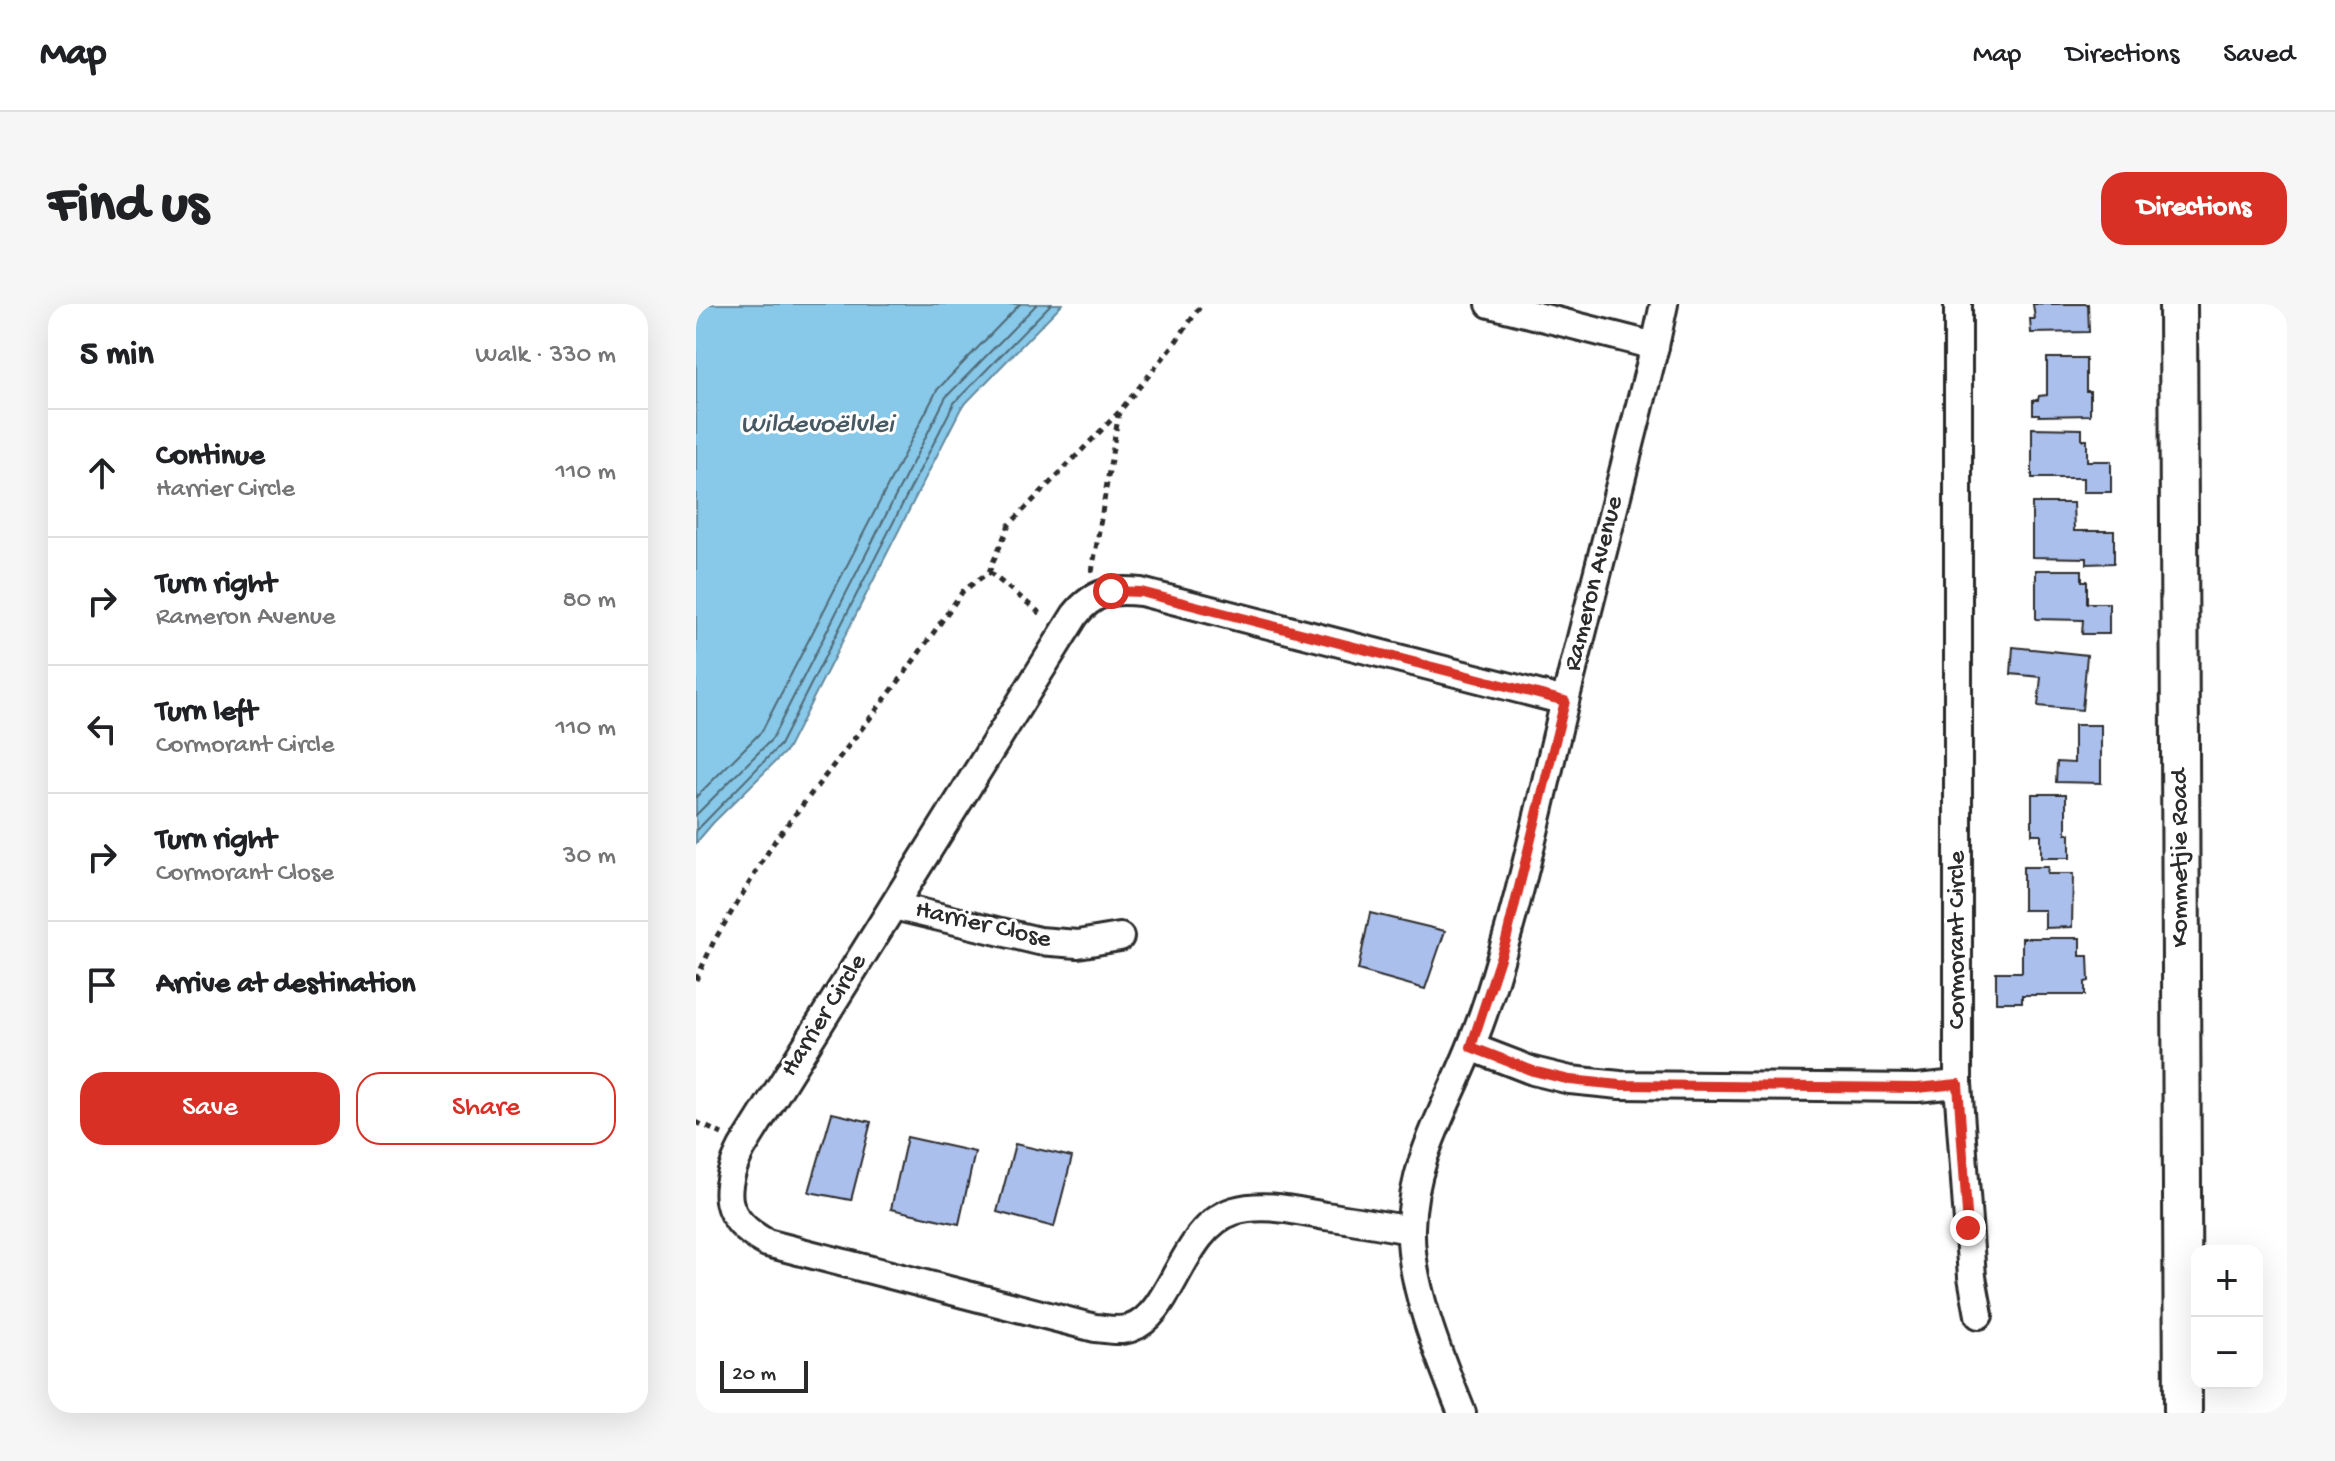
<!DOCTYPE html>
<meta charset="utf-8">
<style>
:root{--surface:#fff;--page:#f6f6f6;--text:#202124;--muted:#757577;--line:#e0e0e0;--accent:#d93025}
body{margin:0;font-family:"Gochi Hand",sans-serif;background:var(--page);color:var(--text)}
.controls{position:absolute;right:24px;bottom:24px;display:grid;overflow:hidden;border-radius:16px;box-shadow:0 8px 32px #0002}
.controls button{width:72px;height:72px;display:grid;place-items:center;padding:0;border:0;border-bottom:2px solid var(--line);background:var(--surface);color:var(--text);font:40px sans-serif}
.scale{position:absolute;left:24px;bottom:20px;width:88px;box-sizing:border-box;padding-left:8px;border:4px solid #2b2b2b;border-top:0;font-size:22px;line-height:28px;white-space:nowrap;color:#2b2b2b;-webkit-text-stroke:6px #fff;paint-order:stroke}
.stop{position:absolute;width:24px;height:24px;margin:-18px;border:6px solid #d93025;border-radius:50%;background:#fff}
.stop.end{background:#d93025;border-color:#fff;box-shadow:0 2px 8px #0008}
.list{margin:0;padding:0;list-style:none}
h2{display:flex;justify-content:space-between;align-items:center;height:104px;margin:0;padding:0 32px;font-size:34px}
h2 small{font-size:26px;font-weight:400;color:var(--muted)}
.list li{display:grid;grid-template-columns:52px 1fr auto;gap:24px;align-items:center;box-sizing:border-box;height:128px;padding:0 32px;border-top:2px solid var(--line)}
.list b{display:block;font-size:30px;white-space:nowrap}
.list p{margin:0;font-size:26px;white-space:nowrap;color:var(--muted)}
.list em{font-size:26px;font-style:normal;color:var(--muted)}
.actions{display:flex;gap:16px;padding:24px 32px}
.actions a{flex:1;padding:18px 0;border:2px solid var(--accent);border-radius:24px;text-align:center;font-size:28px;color:var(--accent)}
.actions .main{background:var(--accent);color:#fff}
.icon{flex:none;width:44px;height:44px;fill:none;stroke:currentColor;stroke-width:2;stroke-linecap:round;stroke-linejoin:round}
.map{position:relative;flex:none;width:1591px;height:1109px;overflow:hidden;border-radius:24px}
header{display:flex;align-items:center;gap:48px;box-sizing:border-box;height:112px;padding:0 40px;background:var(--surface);border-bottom:2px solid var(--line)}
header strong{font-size:38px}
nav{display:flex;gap:44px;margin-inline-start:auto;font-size:28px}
.intro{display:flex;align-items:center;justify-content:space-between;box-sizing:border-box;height:192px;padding:0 48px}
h1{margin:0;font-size:56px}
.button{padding:20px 36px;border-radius:24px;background:var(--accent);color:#fff;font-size:28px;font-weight:700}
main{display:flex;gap:48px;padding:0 48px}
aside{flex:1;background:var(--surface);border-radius:24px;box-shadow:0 8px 32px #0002}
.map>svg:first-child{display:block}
.water{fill:#88c8e8;stroke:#63899c;stroke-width:2}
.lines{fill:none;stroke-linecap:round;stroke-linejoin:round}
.shore{stroke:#506a77;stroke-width:2}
.building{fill:#abbfed;stroke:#2b2b2b;stroke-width:2}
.street-casing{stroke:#2b2b2b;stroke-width:32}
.secondary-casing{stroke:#2b2b2b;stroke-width:42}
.path{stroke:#2b2b2b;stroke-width:5;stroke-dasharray:6 6;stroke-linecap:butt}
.street{stroke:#fff;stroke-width:26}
.secondary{stroke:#fff;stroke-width:36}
.route{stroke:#d93025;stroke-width:10}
.labels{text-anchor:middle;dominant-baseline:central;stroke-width:6;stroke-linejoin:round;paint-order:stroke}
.street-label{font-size:26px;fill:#2b2b2b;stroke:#fff}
.water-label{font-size:28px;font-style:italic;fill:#475a64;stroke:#fff}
</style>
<header>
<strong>Map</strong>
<nav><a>Map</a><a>Directions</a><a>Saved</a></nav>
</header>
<div class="intro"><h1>Find us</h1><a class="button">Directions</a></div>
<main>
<aside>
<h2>5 min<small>Walk · 330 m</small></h2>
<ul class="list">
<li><svg class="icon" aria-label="ahead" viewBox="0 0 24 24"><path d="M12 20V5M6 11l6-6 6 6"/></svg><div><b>Continue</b><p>Harrier Circle</p></div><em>110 m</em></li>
<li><svg class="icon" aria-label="right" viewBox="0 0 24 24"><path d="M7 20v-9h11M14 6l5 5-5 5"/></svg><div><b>Turn right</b><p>Rameron Avenue</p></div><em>80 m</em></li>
<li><svg class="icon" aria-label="left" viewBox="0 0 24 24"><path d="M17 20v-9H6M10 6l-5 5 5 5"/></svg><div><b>Turn left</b><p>Cormorant Circle</p></div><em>110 m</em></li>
<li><svg class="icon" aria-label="right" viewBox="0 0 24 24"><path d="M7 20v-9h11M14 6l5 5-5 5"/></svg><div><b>Turn right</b><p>Cormorant Close</p></div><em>30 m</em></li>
<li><svg class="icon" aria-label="arrive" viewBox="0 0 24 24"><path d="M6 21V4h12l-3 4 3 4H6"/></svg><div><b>Arrive at destination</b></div></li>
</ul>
<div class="actions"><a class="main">Save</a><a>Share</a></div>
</aside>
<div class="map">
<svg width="1591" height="1109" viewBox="0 0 1591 1109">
<rect width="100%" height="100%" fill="#fff"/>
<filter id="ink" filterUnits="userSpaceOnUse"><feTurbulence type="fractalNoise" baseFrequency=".0125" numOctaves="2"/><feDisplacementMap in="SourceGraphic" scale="16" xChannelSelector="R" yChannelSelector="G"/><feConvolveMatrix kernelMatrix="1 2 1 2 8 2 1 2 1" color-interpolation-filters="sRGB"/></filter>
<g filter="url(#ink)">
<polygon class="water" points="0,0 366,0 265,104 91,446 17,519 0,539"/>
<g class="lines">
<g class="shore">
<polyline points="0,493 66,427 241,86 324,0"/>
<polyline points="0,511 76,435 250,93 341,0"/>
<polyline points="0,527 84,441 258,99 355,0"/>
</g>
</g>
<g class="building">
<polygon points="1337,0 1392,0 1393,28 1335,29 1334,15 1339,15"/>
<polygon points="1351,54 1390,54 1390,87 1394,87 1394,111 1343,112 1343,110 1337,110 1337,96 1342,96 1343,92 1351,91"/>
<polygon points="1336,124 1386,125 1386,136 1391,136 1391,157 1415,157 1415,188 1387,188 1387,174 1336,174"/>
<polygon points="1336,199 1377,199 1378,227 1418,227 1418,259 1391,260 1391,254 1336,253"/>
<polygon points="1340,266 1386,266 1386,277 1391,277 1391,299 1413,299 1413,330 1386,330 1387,316 1340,315"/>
<polygon points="1317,343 1391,351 1386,406 1342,402 1345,373 1315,370"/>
<polygon points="1378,421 1405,421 1405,479 1360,478 1361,458 1378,459"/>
<polygon points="1336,490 1370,490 1370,530 1374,530 1374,554 1345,554 1345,530 1336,530"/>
<polygon points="1327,563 1352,563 1351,570 1377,570 1376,623 1349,624 1349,606 1327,606"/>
<polygon points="674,609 749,627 729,685 662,666"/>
<polygon points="1326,634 1384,634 1384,652 1392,652 1393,677 1389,678 1389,691 1326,691 1326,698 1300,698 1300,668 1326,668"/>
<polygon points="136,809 175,818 155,896 113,888"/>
<polygon points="211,833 279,848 263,920 195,905"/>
<polygon points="319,840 376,853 358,923 301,908"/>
</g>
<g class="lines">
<defs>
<g id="street">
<polyline points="794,0 959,42"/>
<polyline points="1262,0 1262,780 1276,973 1283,1011"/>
<polyline points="198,602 343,637 382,640 424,633"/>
<polyline points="775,743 837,767 874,776 924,781 1221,784 1262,780"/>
<path d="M714,926c-28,-5 -56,-10 -85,-14 -29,-5 -61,-14 -91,-5 -53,17 -61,103 -103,117 -11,4 -24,1 -36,0l-328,-85c-45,-24 -47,-52 -25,-95l333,-533c19,-24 37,-26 66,-23l424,109"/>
<path d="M766,1109c-21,-52 -53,-129 -51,-185 1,-67 36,-122 60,-182 14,-33 24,-68 34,-103 23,-77 39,-156 58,-234 30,-121 61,-242 92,-363l9,-42"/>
</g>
<polyline id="secondary" points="1482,0 1487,1109"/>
</defs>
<use href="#street" class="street-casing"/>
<use href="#secondary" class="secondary-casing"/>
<g class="path">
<polyline points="293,268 349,313"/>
<polyline points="396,268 423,108"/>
<polyline points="0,676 18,637 80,535 206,373 267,287 293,268 313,221 423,108 476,43 506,0"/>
<polyline points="0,818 26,830"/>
</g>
<use href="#street" class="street"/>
<use href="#secondary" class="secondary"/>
</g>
</g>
<g class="lines" filter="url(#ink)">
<polyline class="route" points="415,287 445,288 869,397 810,636 775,743 837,767 874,776 924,781 1221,784 1262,780 1272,924"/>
</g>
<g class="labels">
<g class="street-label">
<text transform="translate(899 280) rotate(-76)">Rameron Avenue</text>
<text transform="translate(1485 554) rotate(-90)">Kommetjie Road</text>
<text transform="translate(287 622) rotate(13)">Harrier Close</text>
<text transform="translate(1262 636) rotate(-90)">Cormorant Circle</text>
<text transform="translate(129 712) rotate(-58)">Harrier Circle</text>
</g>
<g class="water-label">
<text x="121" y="121">Wildevoëlvlei</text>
</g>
</g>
</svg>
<div class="controls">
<button>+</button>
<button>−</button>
</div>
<div class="scale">20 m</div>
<div class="stop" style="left:415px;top:287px"></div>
<div class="stop end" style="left:1272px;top:924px"></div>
</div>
</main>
